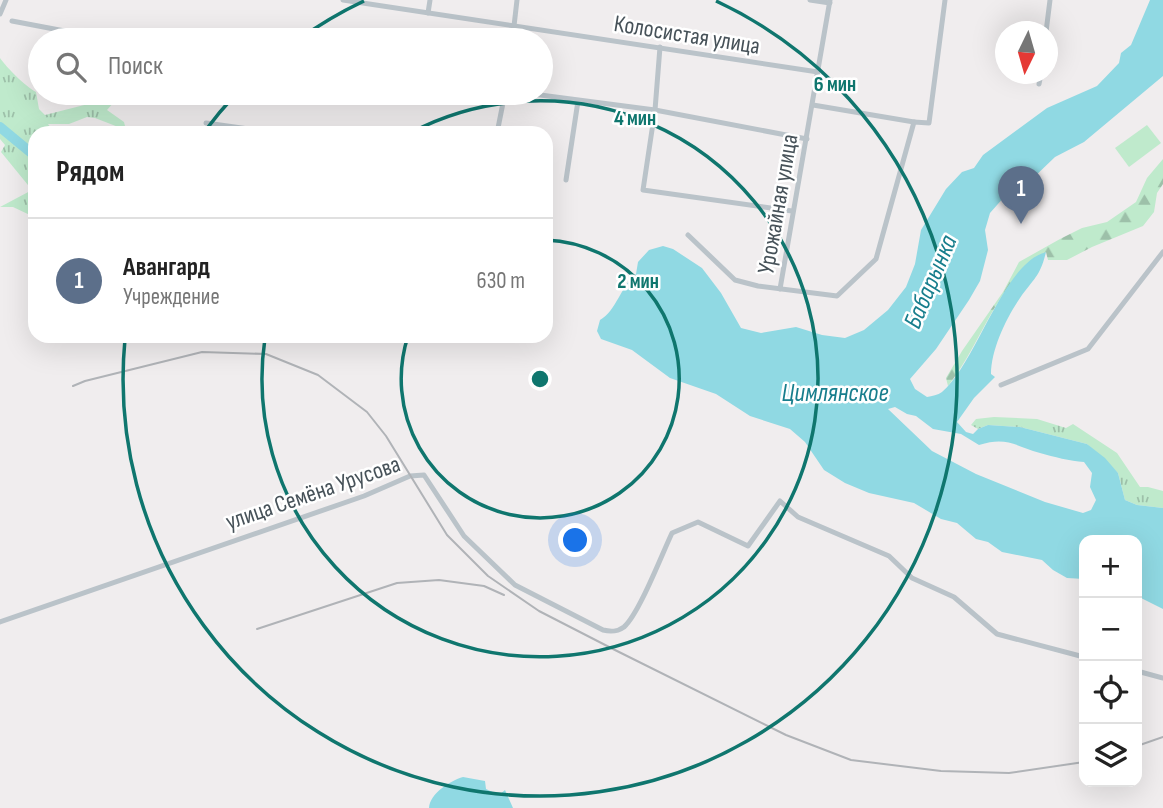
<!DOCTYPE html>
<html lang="ru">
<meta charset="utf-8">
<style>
:root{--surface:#fff;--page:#f6f6f6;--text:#222;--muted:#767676;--line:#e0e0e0;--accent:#297ecf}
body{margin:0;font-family:"Sofia Sans Condensed",sans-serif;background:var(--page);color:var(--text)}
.controls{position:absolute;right:21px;bottom:21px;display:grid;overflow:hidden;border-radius:14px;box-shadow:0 7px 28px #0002}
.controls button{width:63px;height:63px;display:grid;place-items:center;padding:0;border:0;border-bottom:2px solid var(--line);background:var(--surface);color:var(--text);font:35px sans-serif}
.compass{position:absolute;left:995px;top:21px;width:63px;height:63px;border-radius:50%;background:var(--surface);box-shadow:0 7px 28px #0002;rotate:185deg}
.you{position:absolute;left:576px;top:541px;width:24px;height:24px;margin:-18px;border:5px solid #fff;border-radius:50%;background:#1a73e8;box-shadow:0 0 0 10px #1a73e833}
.badge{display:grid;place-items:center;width:46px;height:46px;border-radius:50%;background:var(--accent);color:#fff;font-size:23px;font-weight:700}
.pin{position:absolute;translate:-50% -58px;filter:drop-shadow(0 2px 4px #0008)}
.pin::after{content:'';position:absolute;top:37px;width:24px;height:21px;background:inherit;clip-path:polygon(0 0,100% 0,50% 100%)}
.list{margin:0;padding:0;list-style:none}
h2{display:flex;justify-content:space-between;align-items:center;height:91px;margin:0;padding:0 28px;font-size:30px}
h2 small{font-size:23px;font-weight:400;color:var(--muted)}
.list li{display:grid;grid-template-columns:46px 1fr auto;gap:21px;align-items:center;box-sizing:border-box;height:126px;padding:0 28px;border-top:2px solid var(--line)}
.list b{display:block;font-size:26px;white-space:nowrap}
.list p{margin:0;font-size:23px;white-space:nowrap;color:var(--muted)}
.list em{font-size:23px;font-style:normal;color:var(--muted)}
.icon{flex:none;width:38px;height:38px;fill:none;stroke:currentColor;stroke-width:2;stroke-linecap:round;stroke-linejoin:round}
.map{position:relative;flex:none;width:1163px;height:808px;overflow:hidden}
.search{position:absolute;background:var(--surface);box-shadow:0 7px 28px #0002;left:28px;top:28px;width:525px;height:77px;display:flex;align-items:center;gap:18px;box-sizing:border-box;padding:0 24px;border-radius:38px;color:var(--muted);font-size:26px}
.panel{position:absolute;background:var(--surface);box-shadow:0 7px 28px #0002;left:28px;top:126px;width:525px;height:217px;border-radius:21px}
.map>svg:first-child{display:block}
.grass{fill:url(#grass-tufts)}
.forest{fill:url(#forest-firs)}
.garden{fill:#bfeacc}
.water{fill:#90d9e3;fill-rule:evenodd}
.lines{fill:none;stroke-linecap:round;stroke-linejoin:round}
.river{stroke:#90d9e3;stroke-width:10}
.street{stroke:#bac3c9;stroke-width:5}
.rail{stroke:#b0b3b7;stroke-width:2}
.ring{fill:none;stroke:#0f766e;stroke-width:3.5}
.labels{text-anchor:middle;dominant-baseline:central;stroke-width:5;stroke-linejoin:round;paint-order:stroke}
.street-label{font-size:24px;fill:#475259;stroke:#fff}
.water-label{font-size:26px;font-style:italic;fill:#187e8d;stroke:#fff}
.centre{fill:#0f766e;stroke:#fff;stroke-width:3.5}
.ring-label{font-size:21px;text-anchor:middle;font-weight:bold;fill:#0f766e;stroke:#fff;stroke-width:5;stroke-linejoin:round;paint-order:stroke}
</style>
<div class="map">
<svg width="1163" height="808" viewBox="0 0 1163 808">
<defs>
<pattern id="grass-tufts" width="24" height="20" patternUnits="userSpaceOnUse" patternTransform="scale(1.75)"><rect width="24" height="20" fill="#bfeacc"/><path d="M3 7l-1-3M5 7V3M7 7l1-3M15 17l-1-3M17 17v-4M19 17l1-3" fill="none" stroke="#9dc0a9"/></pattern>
<pattern id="forest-firs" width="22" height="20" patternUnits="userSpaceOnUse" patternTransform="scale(1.75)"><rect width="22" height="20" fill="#bfeacc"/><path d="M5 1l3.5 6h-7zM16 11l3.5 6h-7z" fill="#9dc0a9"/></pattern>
</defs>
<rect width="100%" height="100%" fill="#f0edee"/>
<g class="grass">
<path d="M0,58c7,10 25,28 36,34l3,17 6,6 47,-12 -4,-10h25l1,9 -7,8 17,12 2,8 -31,-12 -8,-1 -18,7h-21l7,9h-20v79l-3,4 -19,-9h-13l32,-17 -31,-38 4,-7 -5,-6z"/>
<polygon points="994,417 1037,419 1066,428 1073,424 1117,453 1140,487 1148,487 1163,491 1163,508 1137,505 1125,500 1118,473 1087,444 1020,427 988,425 978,429 971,425 976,419"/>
</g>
<path class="forest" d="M1163,159v25l-6,9 -3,19 -11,14 -51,21 -25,13h-19l-2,-8c-9,6 -19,12 -26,20 -30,34 -44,78 -72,114l-2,-8 16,-27 41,-59 16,-30 41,-23 22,-11 25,-6 29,-20 11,-24z"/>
<polygon class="garden" points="1147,125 1161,143 1129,167 1115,148"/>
<g class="water">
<path d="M1150,0h13v76l-79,66 -29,15 -25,24 -14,7 -6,-6 -7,5 2,3 -3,2 3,4 -15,17 -5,17 3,20 -8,31 -11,19 -33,49 -26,30 5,10 12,8c5,-1 11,-2 15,-5 34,-28 61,-129 104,-140 -6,25 -12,26 -26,46 -14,20 -29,52 -29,76l4,3 -21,21 -17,24 9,10 7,2 5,-5 10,-4 32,2 67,17 18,14 13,15 7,27 12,5 26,3v101l-26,-13v-56h-53v39l-17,-1 -14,-8 -11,-10 -40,-8 -14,-10 -12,-3 -19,-16 -16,-4 -27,-16 -45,-10 -24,-10 -21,-13 -19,-28 -15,-13 -40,-13 -34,-22 -46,-16 -38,-28 -31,-11 -4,-8 3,-11c17,-10 20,-33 36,-46l2,-12 11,-12 14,-4 10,3 29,19 19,25 20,35 20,5 35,-6 26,8 23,3 19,-8 24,-20 18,-23 9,-23 6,-34 25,-41 16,-17 12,-4 9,-13 64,-47 50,-22 22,-23 2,-10 10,-8zM895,407l12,7 9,2 17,13 28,5 18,11c28,-9 36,1 61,8 14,4 30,8 44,9l8,11 -2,14 6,13 -5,10 -8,3 -38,-11 -69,-28 -44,-23 -44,-42z"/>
<path d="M463,777l22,4 1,8 13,6 6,-5 8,18h-84c1,-15 21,-27 34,-31z"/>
</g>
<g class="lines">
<polyline class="river" points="0,127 35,156"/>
<g class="street">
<polyline points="343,0 818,72"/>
<polyline points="810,0 830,3"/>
<polyline points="428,13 430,0"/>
<polyline points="0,14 6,0"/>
<polyline points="12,21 112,40"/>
<polyline points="514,26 517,0"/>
<polyline points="1046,32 1050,0"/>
<path d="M131,40c14,-10 42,-2 58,0"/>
<polyline points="660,47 655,110 643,190 792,211"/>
<polyline points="1039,84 1041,74"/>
<polyline points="525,93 655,110 807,139"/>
<polyline points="813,105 914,122"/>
<polyline points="206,123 276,133"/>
<polyline points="497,133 505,93"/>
<polyline points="566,180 578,101"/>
<polyline points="688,235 735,280 758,286 837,296 876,259 914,122 929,123 945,0"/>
<polyline points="780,289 830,0"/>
<polyline points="1001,385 1088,349 1163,252"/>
<path d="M0,622l364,-126 46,-20 14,-1 40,61 51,49 88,45c8,2 14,2 21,-3 15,-13 38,-73 48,-94l26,-11 50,24 32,-45 18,16 91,39 23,22 42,19 43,37 87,23"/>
<polyline points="1137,671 1163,678"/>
</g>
<g class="rail">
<polyline points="73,386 85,381 202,352 266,354 318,375 367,412 386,436 447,535 488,576 539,611 613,649 786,735 851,760 941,771 1009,773 1084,762"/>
<polyline points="257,629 397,583 439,580 484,586 504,595"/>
<polyline points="1137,746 1163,737"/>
</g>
</g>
<g class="ring">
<path d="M546 240A139 139 0 1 1 408 336"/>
<path d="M412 132A278 278 0 1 1 265 338"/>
<path d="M205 131A417 417 0 0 1 235 95M298 40A417 417 0 0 1 364 1M716 1A417 417 0 1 1 125 339"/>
</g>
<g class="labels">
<g class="street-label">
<text transform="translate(687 35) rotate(9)">Колосистая улица</text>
<text transform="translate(778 204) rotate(-80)">Урожайная улица</text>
<text transform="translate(313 493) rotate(-19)">улица Семёна Урусова</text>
</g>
<g class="water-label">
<text transform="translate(931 282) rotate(-67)">Бабарынка</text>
<text x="835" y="393">Цимлянское</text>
</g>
</g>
<circle cx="540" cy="379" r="10" class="centre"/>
<g class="ring-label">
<text x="835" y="91">6 мин</text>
<text x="635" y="125">4 мин</text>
<text x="638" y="288">2 мин</text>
</g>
</svg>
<div class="controls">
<button>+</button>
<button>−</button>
<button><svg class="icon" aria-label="locate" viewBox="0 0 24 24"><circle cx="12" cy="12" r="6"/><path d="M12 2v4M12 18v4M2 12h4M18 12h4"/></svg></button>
<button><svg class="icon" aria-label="layers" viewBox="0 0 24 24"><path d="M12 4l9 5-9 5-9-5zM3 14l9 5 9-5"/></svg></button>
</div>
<svg class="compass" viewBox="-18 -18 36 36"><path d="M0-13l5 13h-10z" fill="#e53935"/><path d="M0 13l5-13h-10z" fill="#767676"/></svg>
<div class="you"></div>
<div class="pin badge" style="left:1021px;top:224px;background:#5c6f8a">1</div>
<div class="search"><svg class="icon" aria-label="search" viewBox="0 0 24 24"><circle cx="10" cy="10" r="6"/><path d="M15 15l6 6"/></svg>Поиск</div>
<section class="panel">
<h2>Рядом<small></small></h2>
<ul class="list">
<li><span class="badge" style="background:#5c6f8a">1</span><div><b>Авангард</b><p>Учреждение</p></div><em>630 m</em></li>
</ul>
</section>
</div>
